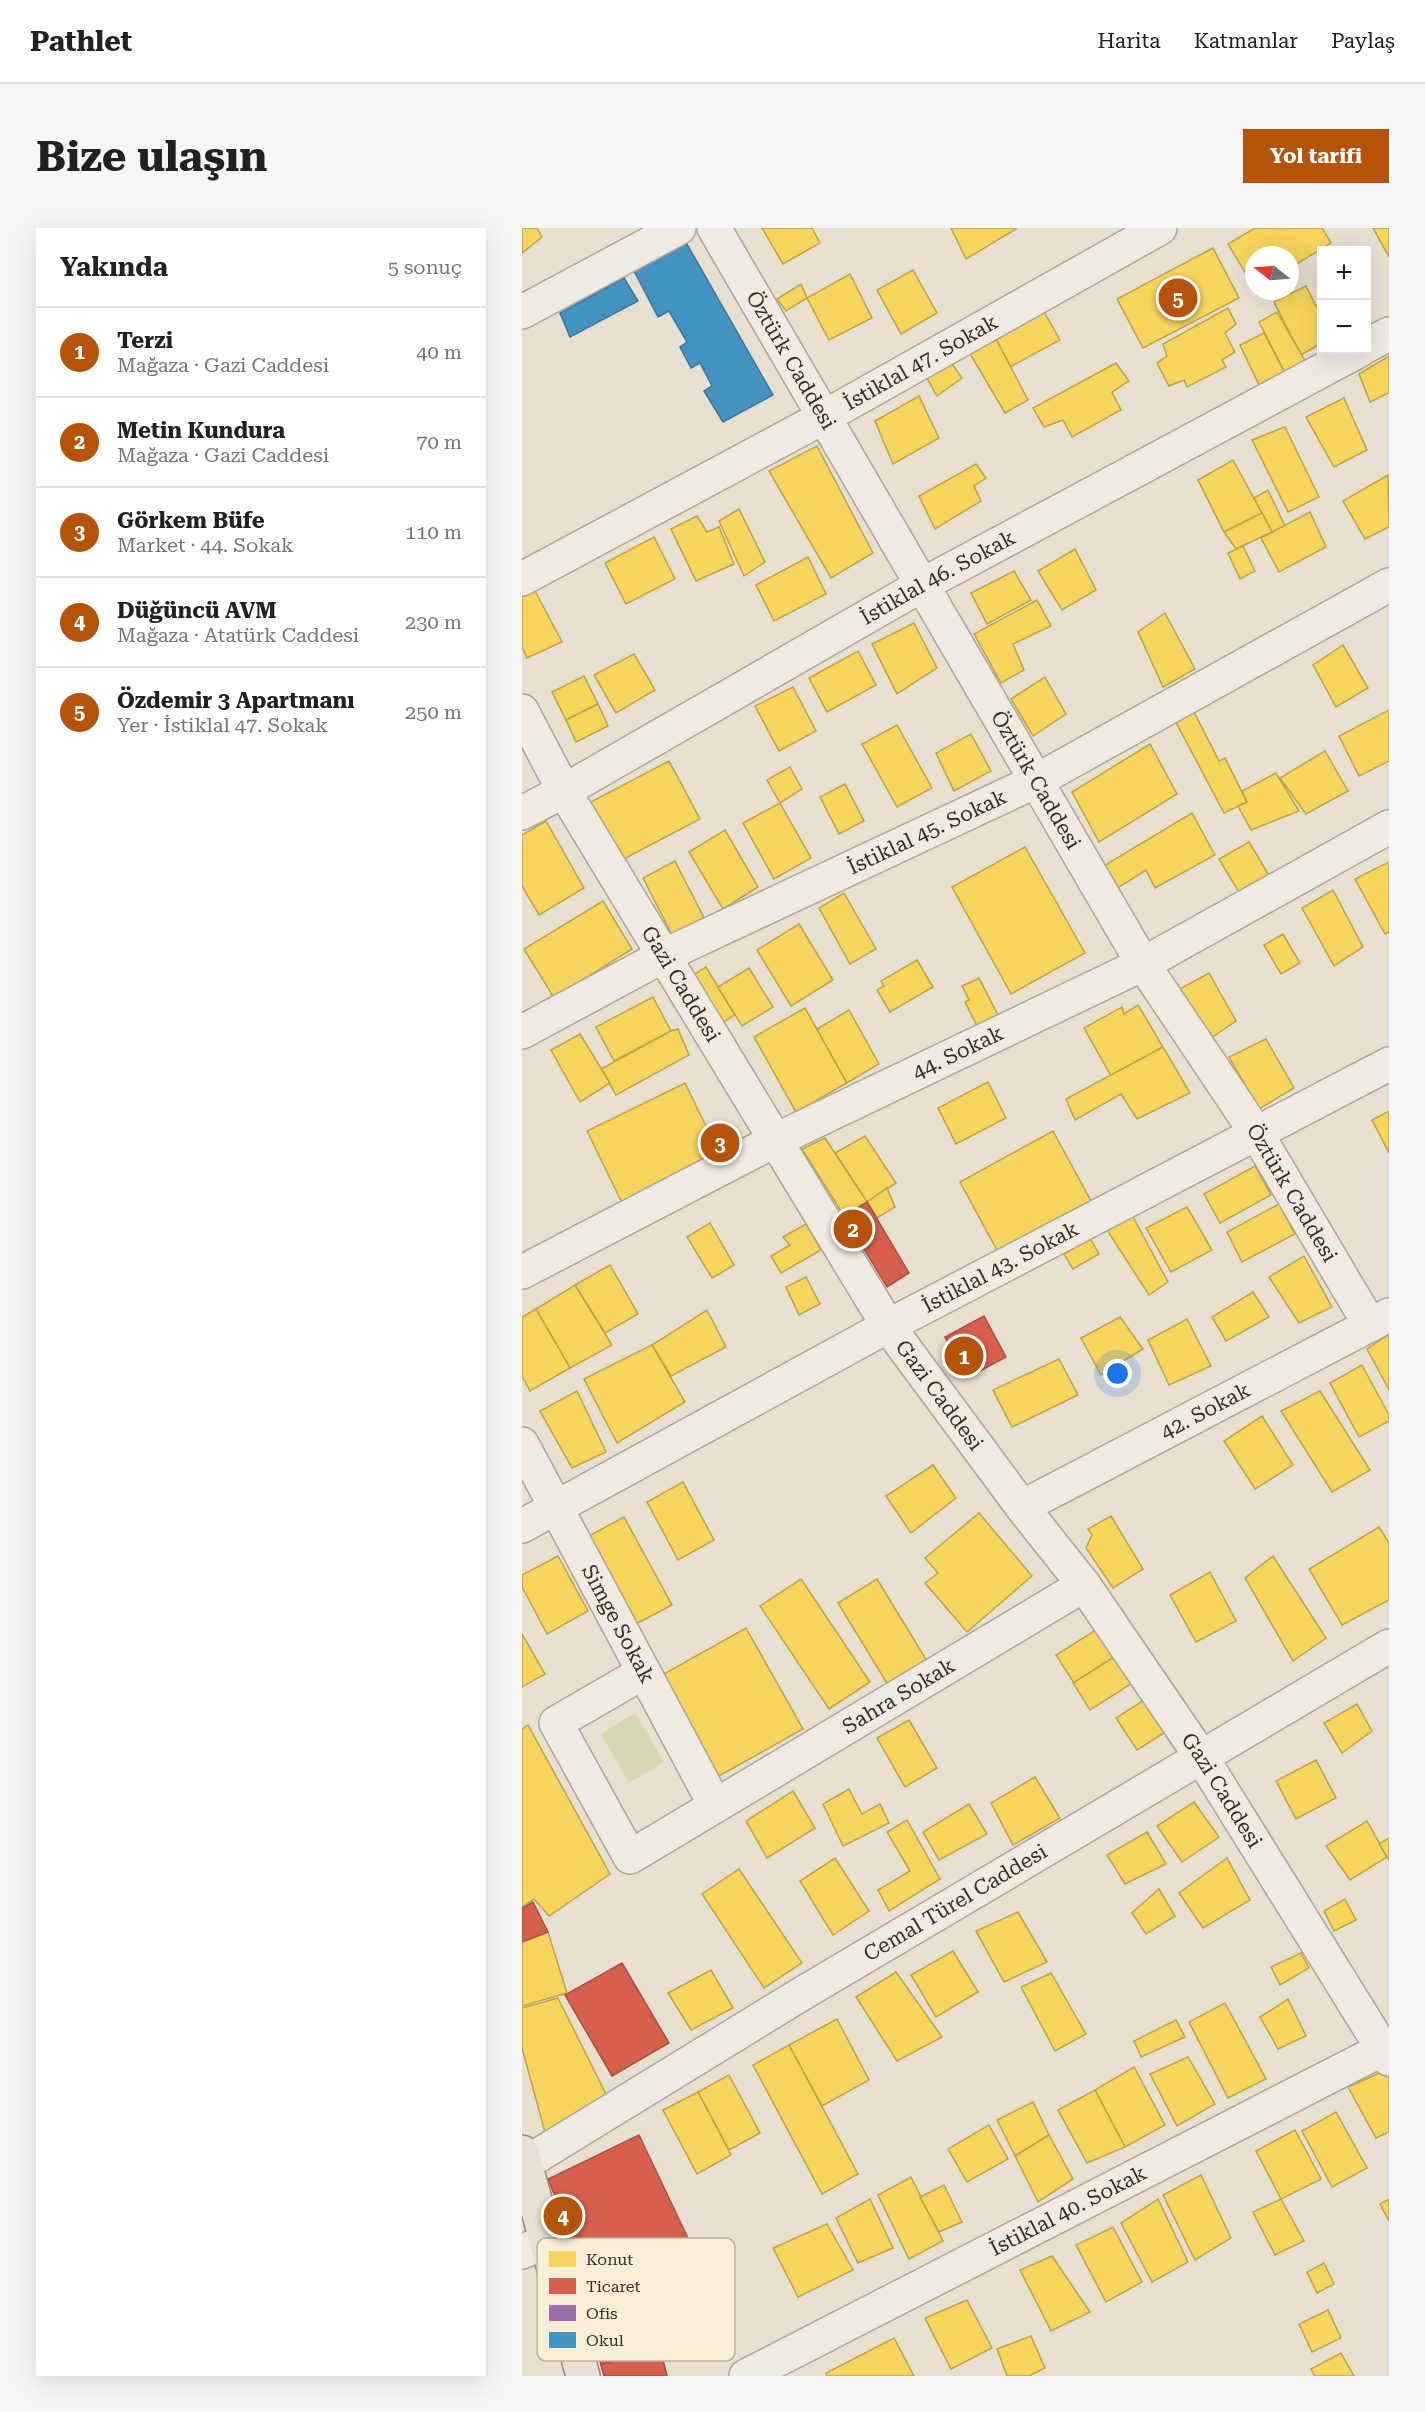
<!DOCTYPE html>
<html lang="tr">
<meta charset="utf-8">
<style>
:root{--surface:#fff;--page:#f6f6f6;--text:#202124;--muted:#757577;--line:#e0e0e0;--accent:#b45309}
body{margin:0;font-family:"Roboto Serif",serif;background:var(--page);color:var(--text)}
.controls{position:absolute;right:18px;top:18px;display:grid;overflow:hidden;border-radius:0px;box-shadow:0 6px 24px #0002}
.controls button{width:54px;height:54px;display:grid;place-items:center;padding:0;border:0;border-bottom:2px solid var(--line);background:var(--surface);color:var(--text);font:30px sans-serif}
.compass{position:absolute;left:723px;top:18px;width:54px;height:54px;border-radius:50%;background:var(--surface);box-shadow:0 6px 24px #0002;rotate:287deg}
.you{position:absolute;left:596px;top:1146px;width:21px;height:21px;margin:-15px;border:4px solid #fff;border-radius:50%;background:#1a73e8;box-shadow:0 0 0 9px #1a73e833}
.badge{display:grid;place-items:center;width:39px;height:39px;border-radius:50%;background:var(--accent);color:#fff;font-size:20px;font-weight:700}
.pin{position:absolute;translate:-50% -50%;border:3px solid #fff;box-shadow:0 2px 6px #0006}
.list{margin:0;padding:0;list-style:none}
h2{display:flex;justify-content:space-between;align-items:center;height:78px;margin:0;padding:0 24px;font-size:26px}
h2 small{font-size:20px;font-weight:400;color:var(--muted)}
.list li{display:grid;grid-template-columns:39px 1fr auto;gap:18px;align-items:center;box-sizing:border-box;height:90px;padding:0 24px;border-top:2px solid var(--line)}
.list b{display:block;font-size:22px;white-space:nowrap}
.list p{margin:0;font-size:20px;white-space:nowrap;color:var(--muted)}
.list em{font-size:20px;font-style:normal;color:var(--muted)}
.map{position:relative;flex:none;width:867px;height:2148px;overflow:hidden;border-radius:0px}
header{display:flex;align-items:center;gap:36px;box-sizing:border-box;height:84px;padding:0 30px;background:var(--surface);border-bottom:2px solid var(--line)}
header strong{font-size:28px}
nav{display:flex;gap:33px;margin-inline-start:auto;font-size:21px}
.intro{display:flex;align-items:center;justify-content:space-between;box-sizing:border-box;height:144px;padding:0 36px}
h1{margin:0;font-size:42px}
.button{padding:15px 27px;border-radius:0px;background:var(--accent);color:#fff;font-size:21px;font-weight:700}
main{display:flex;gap:36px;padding:0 36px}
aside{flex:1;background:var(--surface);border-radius:0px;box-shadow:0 6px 24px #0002}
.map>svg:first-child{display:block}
.green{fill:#d6d7b3}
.homes{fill:#f6d55c;stroke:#bea34a;stroke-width:1.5}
.shops{fill:#d6604d;stroke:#a85140;stroke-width:1.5}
.schools{fill:#4393c3;stroke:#417592;stroke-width:1.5}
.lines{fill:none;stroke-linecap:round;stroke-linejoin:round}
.minor-casing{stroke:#ada599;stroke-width:36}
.major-casing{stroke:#928b80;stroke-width:36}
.minor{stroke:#efebe3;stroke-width:33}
.major{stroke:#e6e1d4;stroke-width:33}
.labels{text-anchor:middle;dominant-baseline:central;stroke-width:6;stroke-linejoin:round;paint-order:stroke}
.street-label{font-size:21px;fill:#3d2e20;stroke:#f7eed8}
.key{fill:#f7eed8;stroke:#bfb4a1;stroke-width:1.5}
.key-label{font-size:16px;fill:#3d2e20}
</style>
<header>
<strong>Pathlet</strong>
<nav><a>Harita</a><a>Katmanlar</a><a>Paylaş</a></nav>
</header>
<div class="intro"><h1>Bize ulaşın</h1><a class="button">Yol tarifi</a></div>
<main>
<aside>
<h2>Yakında<small>5 sonuç</small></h2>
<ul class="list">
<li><span class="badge">1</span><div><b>Terzi</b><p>Mağaza · Gazi Caddesi</p></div><em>40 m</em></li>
<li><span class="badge">2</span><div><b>Metin Kundura</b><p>Mağaza · Gazi Caddesi</p></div><em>70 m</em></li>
<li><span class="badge">3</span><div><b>Görkem Büfe</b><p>Market · 44. Sokak</p></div><em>110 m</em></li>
<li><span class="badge">4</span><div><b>Düğüncü AVM</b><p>Mağaza · Atatürk Caddesi</p></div><em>230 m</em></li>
<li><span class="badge">5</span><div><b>Özdemir 3 Apartmanı</b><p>Yer · İstiklal 47. Sokak</p></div><em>250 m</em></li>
</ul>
</aside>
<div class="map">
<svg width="867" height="2148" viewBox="0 0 867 2148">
<rect width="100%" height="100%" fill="#e7e0d1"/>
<polygon class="green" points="113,1485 142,1534 107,1555 79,1506"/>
<g class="homes">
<polygon points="0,0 15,0 20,9 0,25"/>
<polygon points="240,0 290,0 298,15 261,36"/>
<polygon points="429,0 493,0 494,1 444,31"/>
<polygon points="733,0 800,0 809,15 768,40 768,27 732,27 732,59 706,16"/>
<polygon points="851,0 867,0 867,29"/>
<polygon points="691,20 717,70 621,120 595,71"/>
<polygon points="391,42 415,85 379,106 355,62"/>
<polygon points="328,46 350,90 307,112 285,70"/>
<polygon points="279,56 285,70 264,83 255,71"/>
<polygon points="784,58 800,90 800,115 779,127 752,74"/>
<polygon points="706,80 714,96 703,105 713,124 700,132 704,139 665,159 662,152 647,158 635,135 645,128 641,116"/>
<polygon points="521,82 538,112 488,139 473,109"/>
<polygon points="755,84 786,138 765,149 737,94"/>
<polygon points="742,105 765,149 739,161 718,117"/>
<polygon points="473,109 506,172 483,185 447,124"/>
<polygon points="867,128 867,165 848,174 837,146"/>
<polygon points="428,133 440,150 415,168 402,145"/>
<polygon points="594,135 607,153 590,164 599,182 550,209 541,192 522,199 511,180"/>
<polygon points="397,168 417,210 371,236 353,193"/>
<polygon points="822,170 845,222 812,239 784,189"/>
<polygon points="763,199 797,269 766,284 730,212"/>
<polygon points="295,218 351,325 309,350 247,243"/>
<polygon points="711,232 740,285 702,304 676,252"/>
<polygon points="454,236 464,250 452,258 459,273 413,301 397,268"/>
<polygon points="866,247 867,299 843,311 821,273"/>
<polygon points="746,262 763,298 750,304 732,270"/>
<polygon points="217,281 243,334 222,348 197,293"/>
<polygon points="788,284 804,319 757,344 739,310"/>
<polygon points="740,285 750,304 714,321 702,304"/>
<polygon points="175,288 185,304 197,299 212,336 174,353 149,301"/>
<polygon points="132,309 153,351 104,376 83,335"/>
<polygon points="721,318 733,343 718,351 706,325"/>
<polygon points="553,321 574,362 540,382 516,343"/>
<polygon points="286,329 304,366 252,393 234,357"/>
<polygon points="492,343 509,372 465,396 449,365"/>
<polygon points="12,361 40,414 5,430 0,419 0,368"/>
<polygon points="515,372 529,398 491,416 502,442 479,455 452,406"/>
<polygon points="643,385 673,441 641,459 616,404"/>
<polygon points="392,395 415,440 375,466 350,416"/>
<polygon points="821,417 846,460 814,479 791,437"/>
<polygon points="336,423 354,457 305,484 287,450"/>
<polygon points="112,426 133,462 94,485 72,447"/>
<polygon points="62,448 76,476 44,492 30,464"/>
<polygon points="523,449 544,486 511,508 489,471"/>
<polygon points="271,459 294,503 257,523 233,478"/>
<polygon points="76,476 86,498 54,514 44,492"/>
<polygon points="668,476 697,533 703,530 725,574 702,585 649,485"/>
<polygon points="867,482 867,533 837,548 817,508"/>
<polygon points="375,497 410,560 375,579 340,516"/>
<polygon points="449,506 469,543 432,563 414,525"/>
<polygon points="628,516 655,566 577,614 550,564"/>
<polygon points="803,523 826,563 784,586 758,550"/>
<polygon points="147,533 178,591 98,633 67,575"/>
<polygon points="268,539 280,561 258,575 245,552"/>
<polygon points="754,545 777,583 729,602 716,578 725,574 720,563"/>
<polygon points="323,556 342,593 317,606 298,569"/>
<polygon points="258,575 289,630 252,651 221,595"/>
<polygon points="670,585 693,627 633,660 624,642 594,661 580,639"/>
<polygon points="24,593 62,660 17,687 0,658 0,607"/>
<polygon points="203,602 236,659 201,681 167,624"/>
<polygon points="727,614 748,649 718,666 697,631"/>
<polygon points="503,619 563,725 489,766 430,659"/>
<polygon points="153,633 182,690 150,707 121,650"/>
<polygon points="867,634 867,704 863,706 833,651"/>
<polygon points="811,662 841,719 812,738 780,680"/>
<polygon points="322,665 354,721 328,736 297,680"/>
<polygon points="81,673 110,721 32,770 2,721"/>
<polygon points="277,696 311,752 269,778 235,722"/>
<polygon points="761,706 778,735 759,746 742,717"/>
<polygon points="395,732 411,759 368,784 355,762 362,758 359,753"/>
<polygon points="184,739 213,787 197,797 168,749"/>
<polygon points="227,740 251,779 220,798 196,759"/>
<polygon points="687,745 714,793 686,812 656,762"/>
<polygon points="457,750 477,789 456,800 443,774 447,772 440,758"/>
<polygon points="131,769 149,803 92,833 74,799"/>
<polygon points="616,777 641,819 589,848 562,800 600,779 602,786"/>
<polygon points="283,780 325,855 274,884 232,809"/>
<polygon points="327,782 357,836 325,855 295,801"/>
<polygon points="156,801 167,827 94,867 79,841 149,803"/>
<polygon points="58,806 88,855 58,874 29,822"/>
<polygon points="744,811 772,860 737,881 707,829"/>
<polygon points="641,819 668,865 615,891 599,866 553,892 544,871"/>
<polygon points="466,854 484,890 434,916 416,880"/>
<polygon points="163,855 201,933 103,981 65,903"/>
<polygon points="867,883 867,925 850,892"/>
<polygon points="531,903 569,973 476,1024 438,954"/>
<polygon points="343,908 374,955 345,974 313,925"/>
<polygon points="303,910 345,974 322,988 280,921"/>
<polygon points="733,938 749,967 698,995 682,966"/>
<polygon points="365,960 373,979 355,990 345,974"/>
<polygon points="757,976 773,1006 720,1034 705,1004"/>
<polygon points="665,979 690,1022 649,1044 624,1000"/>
<polygon points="610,987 646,1054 627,1067 585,1002"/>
<polygon points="188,995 212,1037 190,1050 165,1009"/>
<polygon points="284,996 299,1022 259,1045 249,1028 268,1017 261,1009"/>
<polygon points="568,1010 577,1026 551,1041 542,1026"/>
<polygon points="782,1028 810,1079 777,1095 747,1049"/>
<polygon points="88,1037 116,1086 83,1105 53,1057"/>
<polygon points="284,1049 298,1076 277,1087 264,1059"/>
<polygon points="53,1057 90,1117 48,1140 14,1081"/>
<polygon points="731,1064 747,1089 704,1113 690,1089"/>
<polygon points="14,1081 48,1140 8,1163 0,1148 0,1089"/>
<polygon points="185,1082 204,1119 149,1148 130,1117"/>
<polygon points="598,1089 621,1121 579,1147 559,1110"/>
<polygon points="665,1091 689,1138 647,1157 626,1112"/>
<polygon points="866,1107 867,1109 867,1162 845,1121"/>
<polygon points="130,1117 163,1174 95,1215 62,1151"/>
<polygon points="537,1131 556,1167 490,1199 471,1162"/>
<polygon points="840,1137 867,1187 867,1193 837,1209 808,1155"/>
<polygon points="55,1163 84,1224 50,1240 18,1183"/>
<polygon points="798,1163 848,1242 810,1264 759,1183"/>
<polygon points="740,1188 771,1237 733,1261 702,1213"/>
<polygon points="411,1237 434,1270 389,1305 364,1268"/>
<polygon points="161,1254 192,1312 156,1332 125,1274"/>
<polygon points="457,1285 510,1348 445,1404 403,1355 416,1345 403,1330"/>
<polygon points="589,1288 621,1341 591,1360 564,1320 570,1307 566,1301"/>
<polygon points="102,1289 150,1377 112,1397 65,1309"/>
<polygon points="857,1299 867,1315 867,1372 820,1397 787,1341"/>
<polygon points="36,1328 66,1383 25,1406 0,1359 0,1347"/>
<polygon points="751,1328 804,1410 771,1433 723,1350"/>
<polygon points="688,1344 714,1393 674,1414 648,1367"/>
<polygon points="279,1351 348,1454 307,1481 238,1378"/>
<polygon points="355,1351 405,1433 366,1457 316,1375"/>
<polygon points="224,1400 281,1501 197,1548 140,1447"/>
<polygon points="577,1400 595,1427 552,1455 534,1427"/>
<polygon points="0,1406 23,1446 0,1459"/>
<polygon points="595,1427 612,1454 568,1482 551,1455"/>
<polygon points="625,1470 645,1503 615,1522 594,1490"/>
<polygon points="835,1476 850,1503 820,1525 802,1495"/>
<polygon points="387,1492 415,1540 383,1559 355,1510"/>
<polygon points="6,1497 88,1646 27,1688 12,1671 0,1679 0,1501"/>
<polygon points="794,1532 814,1570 774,1591 754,1553"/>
<polygon points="513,1549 538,1590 491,1617 469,1575"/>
<polygon points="327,1561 340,1586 358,1576 367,1595 321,1618 301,1576"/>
<polygon points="271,1563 293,1600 245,1630 224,1593"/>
<polygon points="672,1574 697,1609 660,1634 635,1598"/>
<polygon points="447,1576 465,1606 417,1632 401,1604"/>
<polygon points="385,1592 418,1651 367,1683 356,1662 388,1643 365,1604"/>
<polygon points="845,1593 865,1629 828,1652 804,1618"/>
<polygon points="625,1604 644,1636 603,1656 585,1627"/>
<polygon points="867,1610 867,1632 857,1616"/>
<polygon points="313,1630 347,1683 311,1707 278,1653"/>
<polygon points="705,1630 728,1672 681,1700 657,1665"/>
<polygon points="217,1641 280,1735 242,1760 180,1666"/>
<polygon points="637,1661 653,1688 624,1706 610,1685"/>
<polygon points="823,1671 834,1692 812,1703 802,1683"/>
<polygon points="496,1684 525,1734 482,1754 454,1703"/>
<polygon points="26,1704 45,1765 0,1778 0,1714"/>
<polygon points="431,1723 456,1764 414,1789 389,1747"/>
<polygon points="779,1725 787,1740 758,1757 749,1739"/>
<polygon points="189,1742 211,1780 169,1802 146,1765"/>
<polygon points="374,1744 420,1809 375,1833 334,1769"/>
<polygon points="529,1745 564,1806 533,1823 499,1759"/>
<polygon points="36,1770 87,1872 24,1908 0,1820 0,1780"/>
<polygon points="766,1771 784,1808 756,1821 738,1789"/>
<polygon points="703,1775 744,1851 706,1870 667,1794"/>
<polygon points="315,1791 347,1852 300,1878 267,1817"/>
<polygon points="654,1792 663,1809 619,1829 612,1813"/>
<polygon points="267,1817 336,1946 300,1966 231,1837"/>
<polygon points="666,1829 693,1876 655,1898 628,1846"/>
<polygon points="612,1839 643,1897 603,1919 573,1862"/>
<polygon points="864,1842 867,1847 867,1904 854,1910 826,1859"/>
<polygon points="207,1847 238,1905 207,1922 176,1864"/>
<polygon points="573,1862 603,1919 565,1935 536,1882"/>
<polygon points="176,1864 209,1927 175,1946 141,1882"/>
<polygon points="511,1874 527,1907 493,1928 475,1892"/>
<polygon points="814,1884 845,1940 810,1959 780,1903"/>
<polygon points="467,1897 486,1931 445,1954 426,1921"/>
<polygon points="773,1902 799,1951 759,1971 734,1923"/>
<polygon points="527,1907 551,1951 516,1974 493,1928"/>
<polygon points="679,1947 709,2010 673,2032 641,1967"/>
<polygon points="389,1949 421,2013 387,2031 356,1967"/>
<polygon points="422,1957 440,1994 417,2004 398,1969"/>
<polygon points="348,1971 371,2020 336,2035 314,1990"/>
<polygon points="636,1971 666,2034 630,2054 599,1995"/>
<polygon points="759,1971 782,2013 753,2027 731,1984"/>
<polygon points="867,1971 867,1993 858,1976"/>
<polygon points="305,1996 331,2042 276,2069 251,2020"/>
<polygon points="591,1999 620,2054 584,2074 554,2017"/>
<polygon points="530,2028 568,2084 529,2103 498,2042"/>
<polygon points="802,2035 812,2056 795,2065 785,2044"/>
<polygon points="445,2072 470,2120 429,2141 403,2090"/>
<polygon points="806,2082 819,2110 790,2124 777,2096"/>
<polygon points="509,2108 523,2140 507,2148 485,2148 475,2121"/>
<polygon points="372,2110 392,2148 305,2148 304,2145"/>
<polygon points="819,2125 832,2148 793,2148 789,2141"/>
</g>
<g class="shops">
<polygon points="345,974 387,1045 365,1059 322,988"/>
<polygon points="462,1088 484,1129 445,1150 423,1109"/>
<polygon points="11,1674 26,1704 0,1714 0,1680"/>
<polygon points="100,1735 147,1815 90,1848 43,1767"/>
<polygon points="117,1907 173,2025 115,2056 110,2077 66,2093 47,2051 55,2044 37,2002 44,1996 26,1951"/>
<polygon points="151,2084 157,2113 79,2137 72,2110"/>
<polygon points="138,2119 145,2148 82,2148 79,2137"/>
</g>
<g class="schools">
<polygon points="162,11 251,167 201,194 182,163 190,158 178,135 169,140 158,119 165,114 147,83 136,89 110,39"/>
<polygon points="102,50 116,73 48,109 38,85"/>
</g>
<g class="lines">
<defs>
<g id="minor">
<path id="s1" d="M192,0l429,736 114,170 113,191"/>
<polyline points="0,84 157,0"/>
<polyline points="844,118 867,106"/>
<path id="s2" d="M0,351l302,-162 336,-189"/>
<path id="s3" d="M0,483l42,80 324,535 134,181 62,78 118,173 187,301"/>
<path id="s4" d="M0,585l42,-22 358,-206 438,-235"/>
<path id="s5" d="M0,804l141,-76 373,-175 353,-196"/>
<path id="s6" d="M0,1044l254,-132 367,-176 246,-137"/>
<path id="s7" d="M0,1216l193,361"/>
<path id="s8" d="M500,1279l367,-192"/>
<path id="s9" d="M0,1298l366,-200 501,-262"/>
<path id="s10" d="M122,1444l-88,51 74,134 454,-272"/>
<path id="s11" d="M4,1935l272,-167 591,-350"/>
<polyline points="0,2024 25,2012"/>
<path id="s12" d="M224,2148l643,-330"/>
</g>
<polyline id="major" points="0,1924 61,2148"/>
</defs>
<use href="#minor" class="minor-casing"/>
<use href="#major" class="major-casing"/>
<use href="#minor" class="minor"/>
<use href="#major" class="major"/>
</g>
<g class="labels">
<g class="street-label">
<text stroke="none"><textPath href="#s1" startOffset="153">Öztürk Caddesi</textPath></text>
<text stroke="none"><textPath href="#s2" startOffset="454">İstiklal 47. Sokak</textPath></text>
<text stroke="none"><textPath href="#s4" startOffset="478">İstiklal 46. Sokak</textPath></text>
<text stroke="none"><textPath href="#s1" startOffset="639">Öztürk Caddesi</textPath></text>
<text stroke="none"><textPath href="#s5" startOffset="452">İstiklal 45. Sokak</textPath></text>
<text stroke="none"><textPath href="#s3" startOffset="316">Gazi Caddesi</textPath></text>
<text stroke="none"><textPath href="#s6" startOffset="488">44. Sokak</textPath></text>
<text stroke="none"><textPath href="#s1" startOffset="1125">Öztürk Caddesi</textPath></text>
<text stroke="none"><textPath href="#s9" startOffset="544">İstiklal 43. Sokak</textPath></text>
<text stroke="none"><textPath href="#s3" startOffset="802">Gazi Caddesi</textPath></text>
<text stroke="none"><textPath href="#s8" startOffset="207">42. Sokak</textPath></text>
<text stroke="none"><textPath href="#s7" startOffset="204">Simge Sokak</textPath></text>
<text stroke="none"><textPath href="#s10" startOffset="568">Sahra Sokak</textPath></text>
<text stroke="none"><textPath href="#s3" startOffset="1288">Gazi Caddesi</textPath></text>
<text stroke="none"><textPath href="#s11" startOffset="502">Cemal Türel Caddesi</textPath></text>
<text stroke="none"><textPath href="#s12" startOffset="362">İstiklal 40. Sokak</textPath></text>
</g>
</g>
<rect x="15" y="2010" width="198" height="123" rx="9" class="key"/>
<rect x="27" y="2023" width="27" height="16" fill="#f6d55c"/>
<rect x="27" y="2050" width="27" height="16" fill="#d6604d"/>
<rect x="27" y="2077" width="27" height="16" fill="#9970ab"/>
<rect x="27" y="2104" width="27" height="16" fill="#4393c3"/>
<g class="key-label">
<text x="64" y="2037">Konut</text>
<text x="64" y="2064">Ticaret</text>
<text x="64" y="2091">Ofis</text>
<text x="64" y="2118">Okul</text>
</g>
</svg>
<div class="controls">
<button>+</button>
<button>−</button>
</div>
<svg class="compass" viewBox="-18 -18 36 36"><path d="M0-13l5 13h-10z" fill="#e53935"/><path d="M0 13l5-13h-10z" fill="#757577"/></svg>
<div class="you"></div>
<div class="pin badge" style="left:442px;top:1128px">1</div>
<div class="pin badge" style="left:331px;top:1001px">2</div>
<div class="pin badge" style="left:198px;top:915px">3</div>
<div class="pin badge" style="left:41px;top:1988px">4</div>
<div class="pin badge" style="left:656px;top:70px">5</div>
</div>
</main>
